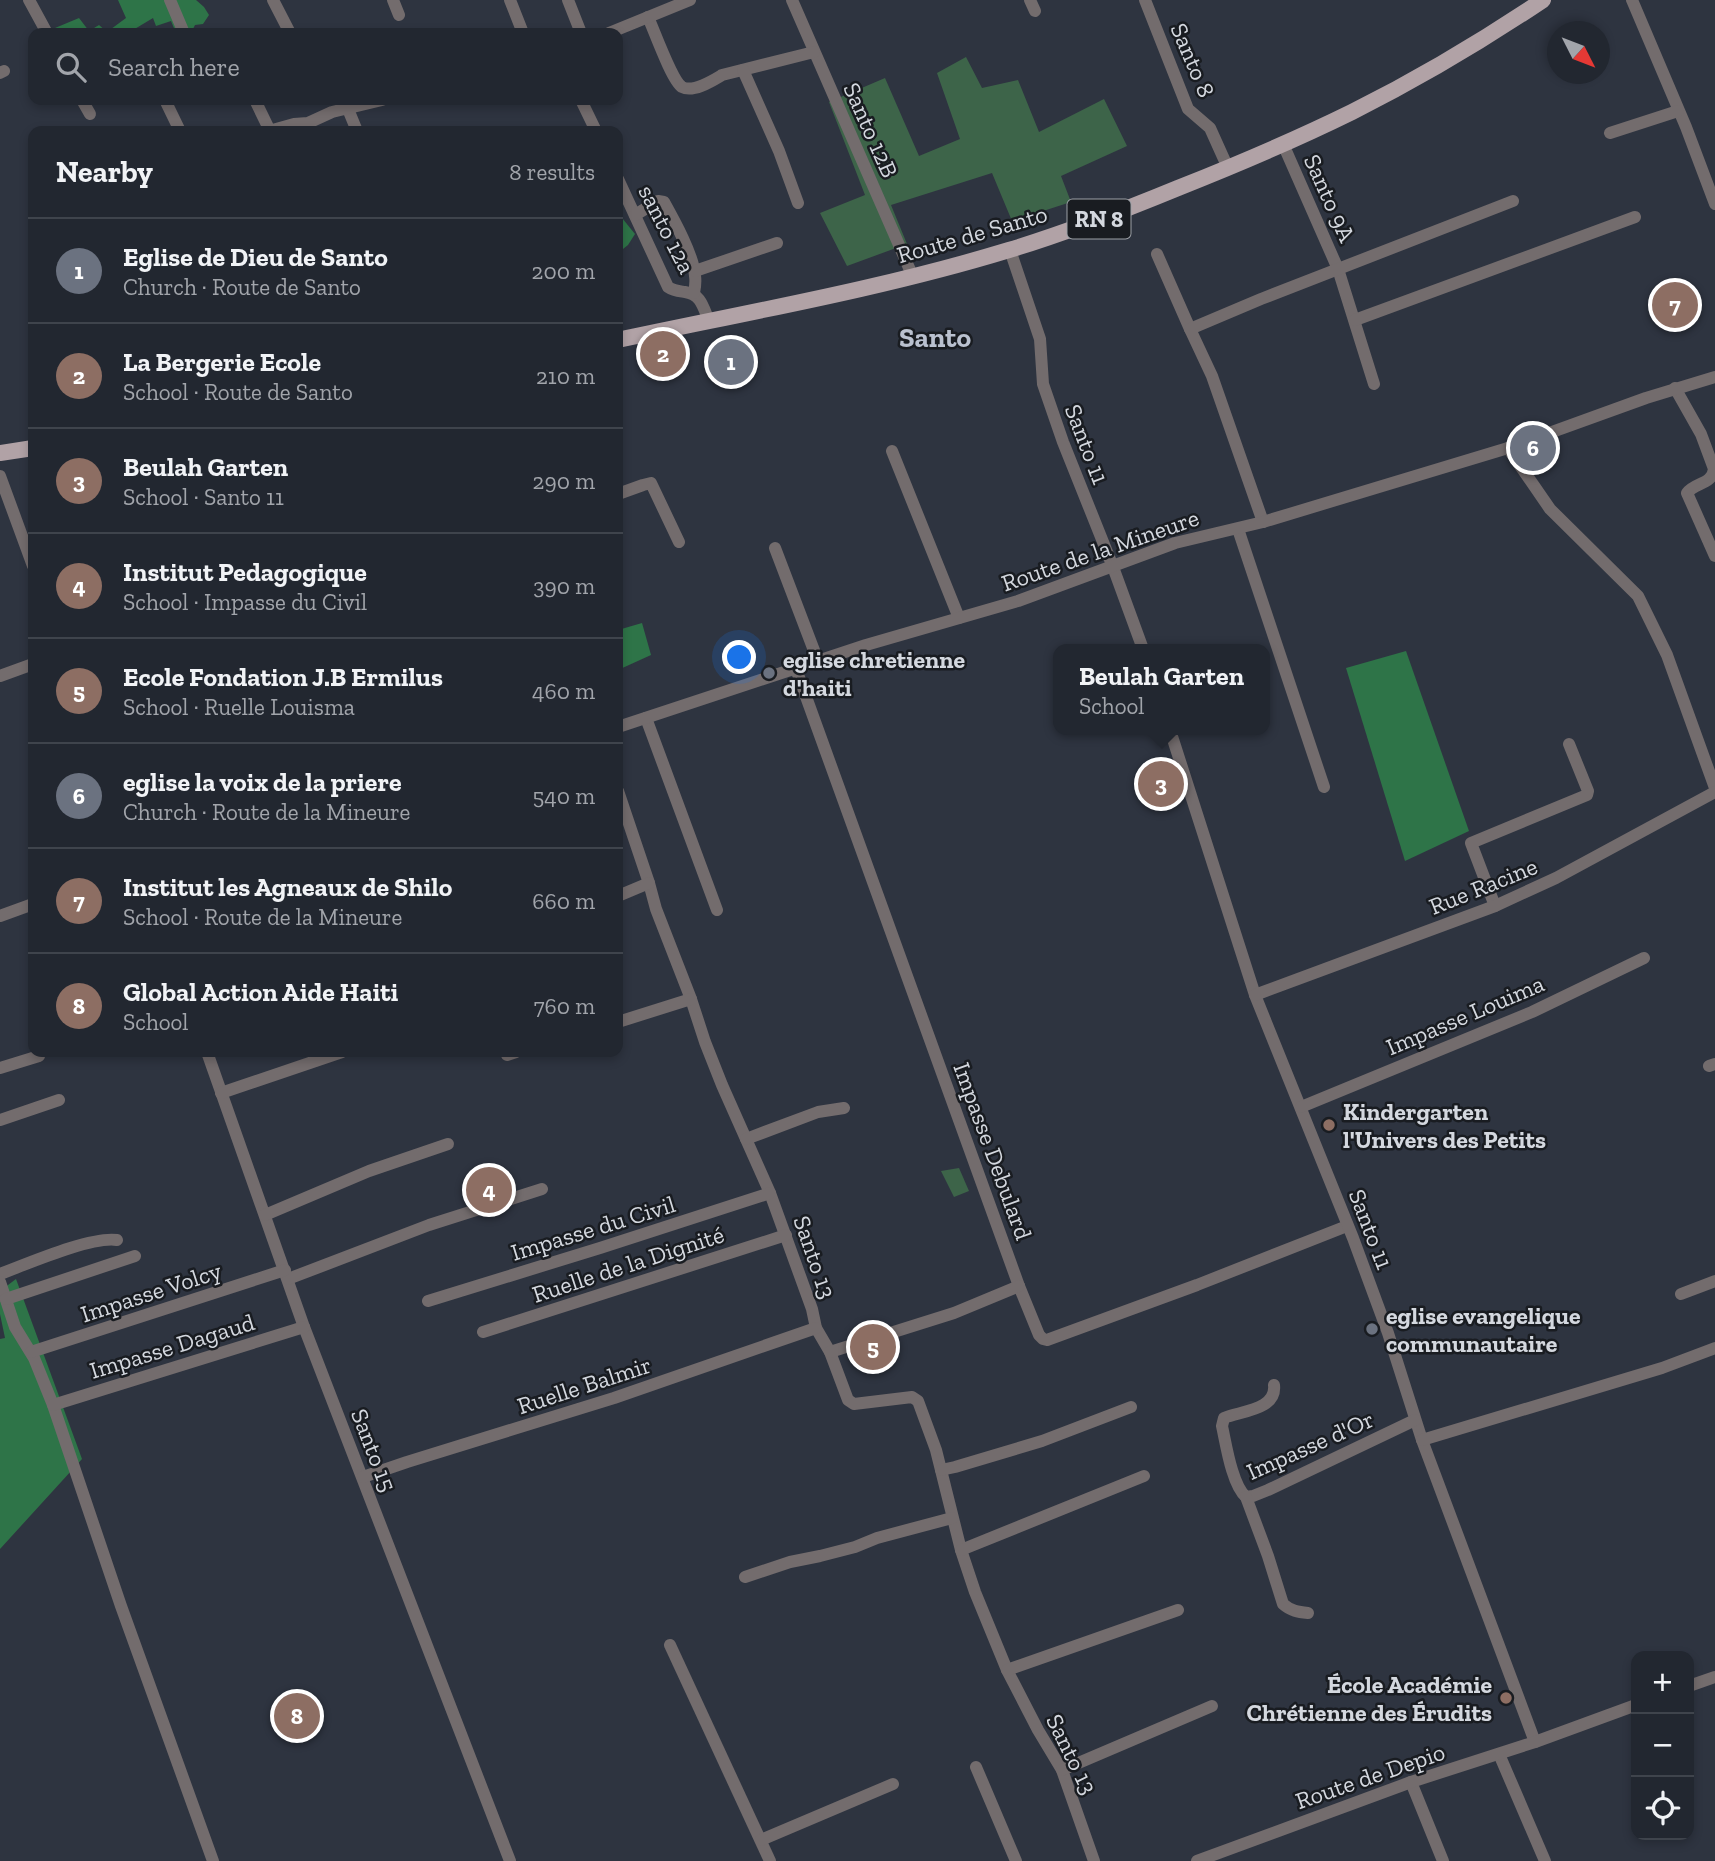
<!DOCTYPE html>
<meta charset="utf-8">
<style>
:root{--surface:#222730;--page:#2a2f38;--text:#f1f3f6;--muted:#a2a5ab;--line:#3f444c;--accent:#1a73e8}
body{margin:0;font-family:"Zilla Slab",serif;background:var(--page);color:var(--text)}
.controls{position:absolute;right:21px;bottom:21px;display:grid;overflow:hidden;border-radius:14px;box-shadow:0 4px 10px #0003}
.controls button{width:63px;height:63px;display:grid;place-items:center;padding:0;border:0;border-bottom:2px solid var(--line);background:var(--surface);color:var(--text);font:35px sans-serif}
.compass{position:absolute;left:1547px;top:21px;width:63px;height:63px;border-radius:50%;background:var(--surface);box-shadow:0 4px 10px #0003;rotate:132deg}
.you{position:absolute;left:740px;top:658px;width:24px;height:24px;margin:-18px;border:5px solid #fff;border-radius:50%;background:#1a73e8;box-shadow:0 0 0 10px #1a73e833}
.badge{display:grid;place-items:center;width:46px;height:46px;border-radius:50%;background:var(--accent);color:#fff;font-size:23px;font-weight:700}
.pin{position:absolute;translate:-50% -50%;border:4px solid #fff;box-shadow:0 2px 7px #0006}
.popup{position:absolute;left:1053px;top:644px;width:217px;height:91px;box-sizing:border-box;display:grid;place-content:center;border-radius:14px;background:var(--surface);filter:drop-shadow(0 2px 5px #0005);font-size:23px;white-space:nowrap;color:var(--muted)}
.popup b{font-size:26px;color:var(--text)}
.popup::after{content:'';position:absolute;left:50%;top:100%;margin-left:-14px;border:14px solid transparent;border-top-color:var(--surface)}
.list{margin:0;padding:0;list-style:none}
h2{display:flex;justify-content:space-between;align-items:center;height:91px;margin:0;padding:0 28px;font-size:30px}
h2 small{font-size:23px;font-weight:400;color:var(--muted)}
.list li{display:grid;grid-template-columns:46px 1fr auto;gap:21px;align-items:center;box-sizing:border-box;height:105px;padding:0 28px;border-top:2px solid var(--line)}
.list b{display:block;font-size:26px;white-space:nowrap}
.list p{margin:0;font-size:23px;white-space:nowrap;color:var(--muted)}
.list em{font-size:23px;font-style:normal;color:var(--muted)}
.icon{flex:none;width:38px;height:38px;fill:none;stroke:currentColor;stroke-width:2;stroke-linecap:round;stroke-linejoin:round}
.map{position:relative;flex:none;width:1715px;height:1861px;overflow:hidden}
.search{position:absolute;background:var(--surface);box-shadow:0 4px 10px #0003;left:28px;top:28px;width:595px;height:77px;display:flex;align-items:center;gap:18px;box-sizing:border-box;padding:0 24px;border-radius:14px;color:var(--muted);font-size:26px}
.panel{position:absolute;background:var(--surface);box-shadow:0 4px 10px #0003;left:28px;top:126px;width:595px;height:931px;border-radius:14px}
.map>svg:first-child{display:block}
.green{fill:#3d6449}
.forest{fill:#2e7448}
.lines{fill:none;stroke-linecap:round;stroke-linejoin:round}
.minor{stroke:#736c6d;stroke-width:12}
.major{stroke:#b1a2a6;stroke-width:16}
.worship-dot{fill:#6b7280;stroke:#191c21;stroke-width:2.5}
.education-dot{fill:#8d6e63;stroke:#191c21;stroke-width:2.5}
.labels{text-anchor:middle;dominant-baseline:central;stroke-width:5;stroke-linejoin:round;paint-order:stroke}
.shield{fill:#191c21;stroke:#9ca0a6;stroke-width:2}
.shield-label{font-size:23px;font-weight:bold;fill:#d4d8df}
.street-label{font-size:24px;fill:#d4d8df;stroke:#191c21}
.poi-label{font-size:24px;font-weight:bold;fill:#d4d8df;stroke:#191c21;text-anchor:start}
.quarter-label{font-size:28px;font-weight:bold;fill:#bac1cf;stroke:#191c21}
</style>
<div class="map">
<svg width="1715" height="1861" viewBox="0 0 1715 1861">
<rect width="100%" height="100%" fill="#2e3440"/>
<g class="green">
<polygon points="966,57 982,88 1018,80 1039,132 1104,99 1127,146 1061,176 1071,202 1012,221 992,173 891,205 907,244 847,266 820,213 865,195 829,102 885,78 919,156 960,139 937,73"/>
<polygon points="959,1168 969,1191 954,1197 941,1171"/>
</g>
<g class="forest">
<polygon points="118,0 196,0 204,7 209,15 203,24 195,25 191,33 176,33 171,21 156,26 153,18 128,33 57,33 55,28 79,18 89,31 99,25 107,32 126,18"/>
<polygon points="618,213 635,234 628,245 618,253"/>
<polygon points="642,623 651,655 618,670 618,630"/>
<polygon points="1406,651 1469,831 1405,861 1346,668"/>
<polygon points="16,1279 82,1459 0,1549 0,1339 5,1338 0,1314 0,1291"/>
</g>
<g class="lines">
<g class="minor">
<polyline points="29,0 47,33"/>
<polyline points="170,0 184,33"/>
<polyline points="273,0 290,33"/>
<polyline points="393,0 399,15"/>
<polyline points="510,0 523,33"/>
<polyline points="568,0 581,33"/>
<polyline points="792,0 913,277"/>
<polyline points="1030,0 1035,11"/>
<polyline points="1145,0 1188,109 1210,128 1228,168"/>
<polyline points="1632,0 1686,127 1715,204"/>
<path d="M648,17c6,13 24,64 34,70 11,6 30,-6 40,-12l92,-23"/>
<polyline points="609,33 690,0"/>
<polyline points="743,70 779,151 798,203"/>
<polyline points="0,73 4,71"/>
<polyline points="82,100 90,114"/>
<polyline points="165,100 180,131"/>
<polyline points="255,100 270,131"/>
<polyline points="581,100 596,131"/>
<polyline points="348,109 357,131"/>
<polyline points="269,131 294,124 308,123 332,112 382,100"/>
<polyline points="1610,133 1678,111"/>
<polyline points="1283,144 1338,269 1374,384"/>
<path d="M618,179l50,108c6,4 10,4 17,5 16,2 18,15 24,29"/>
<path d="M635,215l23,-14 6,1c10,18 30,54 31,74 1,6 0,12 -1,17"/>
<polyline points="1010,250 1040,339 1043,384 1063,442 1113,567 1143,649"/>
<polyline points="1157,254 1190,329"/>
<polyline points="695,271 777,243"/>
<polyline points="1355,320 1635,217"/>
<path d="M1675,388l26,46 13,35c-2,16 -19,13 -27,24l28,63"/>
<polyline points="1508,448 1550,509 1638,596 1667,655 1715,788"/>
<polyline points="892,451 959,618"/>
<polyline points="0,476 33,566"/>
<polyline points="618,494 643,485 651,483 679,542"/>
<polyline points="1263,522 1212,376 1190,329 1261,299 1513,201"/>
<polyline points="1238,529 1324,787"/>
<polyline points="775,548 818,661"/>
<polyline points="796,669 1019,1286 1039,1335 1043,1339 1047,1340 1197,1285 1347,1226"/>
<polyline points="0,676 33,664"/>
<polyline points="646,718 717,910"/>
<polyline points="618,727 866,645 1018,601 1175,543 1263,522 1508,448 1646,398 1715,377"/>
<polyline points="1170,730 1255,995 1353,1238 1388,1333 1422,1440 1535,1742"/>
<polyline points="618,791 649,883 656,909 691,999 705,1042 722,1085 770,1193 812,1309 816,1328 830,1352 848,1400 854,1404 912,1397 918,1401 936,1450 961,1550 975,1592 1007,1670 1038,1730 1062,1770 1094,1861"/>
<polyline points="618,896 649,883"/>
<polyline points="1495,906 1471,843 1587,795 1588,791 1569,744"/>
<polyline points="0,916 33,904"/>
<polyline points="1255,995 1495,906 1556,878 1715,792"/>
<polyline points="618,1022 691,999"/>
<polyline points="207,1052 304,1327 510,1861"/>
<polyline points="507,1055 516,1052"/>
<polyline points="1709,1066 1715,1064"/>
<polyline points="0,1068 39,1056"/>
<polyline points="221,1093 342,1052"/>
<polyline points="1301,1107 1532,1012 1644,958"/>
<polyline points="0,1120 59,1100"/>
<polyline points="746,1139 818,1112 844,1108"/>
<polyline points="265,1215 369,1171 448,1144"/>
<path d="M0,1274c27,-10 91,-38 117,-34"/>
<polyline points="288,1279 429,1225 542,1189"/>
<polyline points="0,1282 15,1327 34,1358 53,1405 121,1606 213,1861"/>
<polyline points="1681,1294 1715,1281"/>
<polyline points="6,1299 135,1256"/>
<polyline points="428,1301 600,1248 770,1193"/>
<polyline points="483,1332 786,1235"/>
<polyline points="31,1352 285,1270"/>
<polyline points="830,1352 954,1313 1019,1286"/>
<path d="M1274,1385c3,25 -33,26 -50,33l-2,8c4,18 10,59 24,71l7,-1 15,-6 147,-70"/>
<polyline points="53,1405 304,1327"/>
<polyline points="1422,1440 1662,1368 1715,1348"/>
<polyline points="941,1470 955,1467 1042,1441 1131,1407"/>
<polyline points="363,1477 407,1462 614,1398 816,1328"/>
<path d="M1246,1497l22,59 15,48c8,7 15,8 25,9"/>
<polyline points="961,1550 1144,1476"/>
<polyline points="745,1577 790,1562 820,1556 855,1547 877,1538 952,1518"/>
<polyline points="670,1645 770,1861"/>
<polyline points="1007,1670 1178,1610"/>
<polyline points="1689,1686 1715,1677"/>
<polyline points="1499,1754 1545,1861"/>
<polyline points="976,1767 1016,1861"/>
<polyline points="1062,1770 1212,1706"/>
<polyline points="1411,1782 1443,1861"/>
<polyline points="761,1840 893,1784"/>
<polyline points="1197,1861 1411,1782 1535,1742 1636,1705"/>
</g>
<g class="major">
<path d="M618,340c131,-28 263,-51 391,-90 57,-17 113,-39 169,-62 58,-23 117,-48 174,-76 66,-33 130,-71 191,-112"/>
<polyline points="0,453 33,448"/>
</g>
</g>
<g class="worship-dot">
<circle cx="769" cy="673" r="7"/>
<circle cx="1372" cy="1329" r="7"/>
</g>
<g class="education-dot">
<circle cx="1329" cy="1125" r="7"/>
<circle cx="1506" cy="1698" r="7"/>
</g>
<g class="labels">
<rect class="shield" x="1067.5" y="199.5" width="63" height="39" rx="5"/>
<g class="shield-label">
<text x="1099" y="219">RN 8</text>
</g>
<g class="street-label">
<text transform="translate(1193 60) rotate(67)">Santo 8</text>
<text transform="translate(871 130) rotate(66)">Santo 12B</text>
<text transform="translate(1330 198) rotate(66)">Santo 9A</text>
<text transform="translate(667 229) rotate(63)">santo 12a</text>
<text transform="translate(972 234) rotate(-16)">Route de Santo</text>
<text transform="translate(1087 444) rotate(69)">Santo 11</text>
<text transform="translate(1100 550) rotate(-19)">Route de la Mineure</text>
<text transform="translate(1483 886) rotate(-22)">Rue Racine</text>
<text transform="translate(1465 1015) rotate(-23)">Impasse Louima</text>
<text transform="translate(993 1151) rotate(70)">Impasse Debulard</text>
<text transform="translate(593 1228) rotate(-17)">Impasse du Civil</text>
<text transform="translate(1371 1229) rotate(69)">Santo 11</text>
<text transform="translate(815 1257) rotate(71)">Santo 13</text>
<text transform="translate(628 1264) rotate(-18)">Ruelle de la Dignité</text>
<text transform="translate(151 1292) rotate(-18)">Impasse Volcy</text>
<text transform="translate(172 1346) rotate(-17)">Impasse Dagaud</text>
<text transform="translate(584 1385) rotate(-18)">Ruelle Balmir</text>
<text transform="translate(1310 1445) rotate(-24)">Impasse d'Or</text>
<text transform="translate(374 1450) rotate(69)">Santo 15</text>
<text transform="translate(1072 1754) rotate(64)">Santo 13</text>
<text transform="translate(1370 1776) rotate(-19)">Route de Depio</text>
</g>
<g class="poi-label">
<text x="783" y="659">eglise chretienne<tspan x="783" dy="28">d'haiti</tspan></text>
<text x="1343" y="1111">Kindergarten<tspan x="1343" dy="28">l'Univers des Petits</tspan></text>
<text x="1386" y="1315">eglise evangelique<tspan x="1386" dy="28">communautaire</tspan></text>
<text x="1492" y="1684" text-anchor="end">École Académie<tspan x="1492" dy="28">Chrétienne des Érudits</tspan></text>
</g>
<g class="quarter-label">
<text x="935" y="337">Santo</text>
</g>
</g>
</svg>
<div class="controls">
<button>+</button>
<button>−</button>
<button><svg class="icon" aria-label="locate" viewBox="0 0 24 24"><circle cx="12" cy="12" r="6"/><path d="M12 2v4M12 18v4M2 12h4M18 12h4"/></svg></button>
</div>
<svg class="compass" viewBox="-18 -18 36 36"><path d="M0-13l5 13h-10z" fill="#e53935"/><path d="M0 13l5-13h-10z" fill="#a2a5ab"/></svg>
<div class="you"></div>
<div class="pin badge" style="left:731px;top:362px;background:#6b7280">1</div>
<div class="pin badge" style="left:663px;top:354px;background:#8d6e63">2</div>
<div class="pin badge" style="left:1161px;top:784px;background:#8d6e63">3</div>
<div class="popup"><b>Beulah Garten</b>School</div>
<div class="pin badge" style="left:489px;top:1190px;background:#8d6e63">4</div>
<div class="pin badge" style="left:873px;top:1347px;background:#8d6e63">5</div>
<div class="pin badge" style="left:1533px;top:448px;background:#6b7280">6</div>
<div class="pin badge" style="left:1675px;top:305px;background:#8d6e63">7</div>
<div class="pin badge" style="left:297px;top:1716px;background:#8d6e63">8</div>
<div class="search"><svg class="icon" aria-label="search" viewBox="0 0 24 24"><circle cx="10" cy="10" r="6"/><path d="M15 15l6 6"/></svg>Search here</div>
<section class="panel">
<h2>Nearby<small>8 results</small></h2>
<ul class="list">
<li><span class="badge" style="background:#6b7280">1</span><div><b>Eglise de Dieu de Santo</b><p>Church · Route de Santo</p></div><em>200 m</em></li>
<li><span class="badge" style="background:#8d6e63">2</span><div><b>La Bergerie Ecole</b><p>School · Route de Santo</p></div><em>210 m</em></li>
<li><span class="badge" style="background:#8d6e63">3</span><div><b>Beulah Garten</b><p>School · Santo 11</p></div><em>290 m</em></li>
<li><span class="badge" style="background:#8d6e63">4</span><div><b>Institut Pedagogique</b><p>School · Impasse du Civil</p></div><em>390 m</em></li>
<li><span class="badge" style="background:#8d6e63">5</span><div><b>Ecole Fondation J.B Ermilus</b><p>School · Ruelle Louisma</p></div><em>460 m</em></li>
<li><span class="badge" style="background:#6b7280">6</span><div><b>eglise la voix de la priere</b><p>Church · Route de la Mineure</p></div><em>540 m</em></li>
<li><span class="badge" style="background:#8d6e63">7</span><div><b>Institut les Agneaux de Shilo</b><p>School · Route de la Mineure</p></div><em>660 m</em></li>
<li><span class="badge" style="background:#8d6e63">8</span><div><b>Global Action Aide Haiti</b><p>School</p></div><em>760 m</em></li>
</ul>
</section>
</div>
